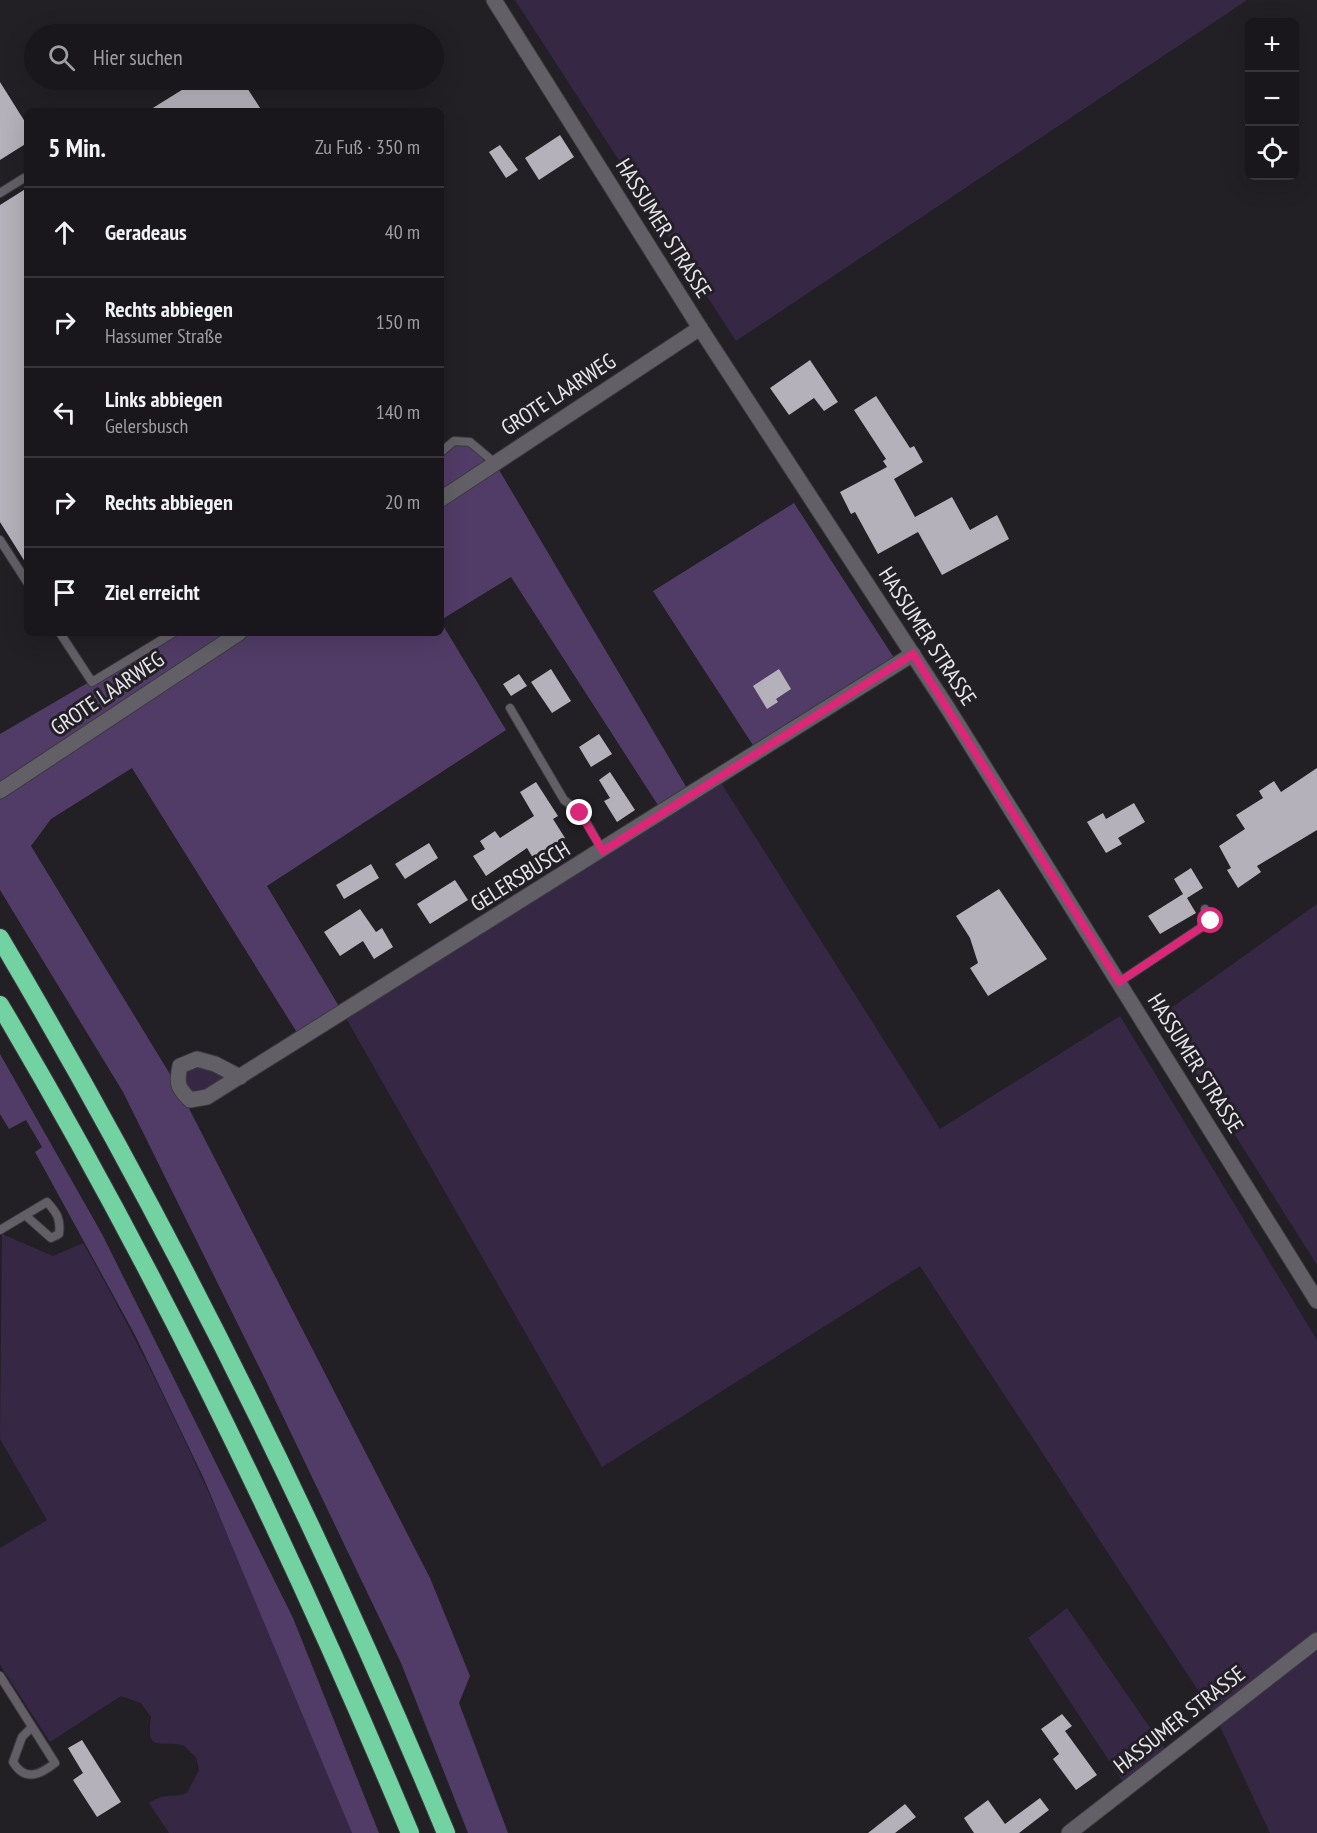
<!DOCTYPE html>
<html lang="de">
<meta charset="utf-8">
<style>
:root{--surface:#1a171c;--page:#232025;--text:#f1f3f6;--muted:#9f9fa3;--line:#38363b}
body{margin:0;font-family:"PT Sans Narrow",sans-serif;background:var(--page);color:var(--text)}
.controls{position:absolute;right:18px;top:18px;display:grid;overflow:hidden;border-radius:9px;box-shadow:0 6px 24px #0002}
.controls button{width:54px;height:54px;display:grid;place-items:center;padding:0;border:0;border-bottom:2px solid var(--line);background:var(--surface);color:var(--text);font:30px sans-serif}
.stop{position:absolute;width:18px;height:18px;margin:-14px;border:4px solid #db2777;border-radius:50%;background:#fff}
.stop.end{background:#db2777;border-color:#fff;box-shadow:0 2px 6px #0008}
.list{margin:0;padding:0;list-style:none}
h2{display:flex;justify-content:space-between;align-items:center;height:78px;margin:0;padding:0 24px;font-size:26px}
h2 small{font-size:20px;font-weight:400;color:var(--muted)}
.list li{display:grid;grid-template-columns:39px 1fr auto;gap:18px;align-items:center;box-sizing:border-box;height:90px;padding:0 24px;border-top:2px solid var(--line)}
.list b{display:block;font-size:22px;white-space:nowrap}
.list p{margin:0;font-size:20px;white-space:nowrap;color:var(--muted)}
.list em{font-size:20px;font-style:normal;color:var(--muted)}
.icon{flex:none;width:33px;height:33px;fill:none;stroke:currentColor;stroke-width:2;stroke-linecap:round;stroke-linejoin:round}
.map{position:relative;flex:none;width:1317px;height:1833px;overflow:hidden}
.search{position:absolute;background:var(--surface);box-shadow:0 6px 24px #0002;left:24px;top:24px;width:420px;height:66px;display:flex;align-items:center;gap:15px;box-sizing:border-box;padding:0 21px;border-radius:33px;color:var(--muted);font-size:22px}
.panel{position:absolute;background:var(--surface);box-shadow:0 6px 24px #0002;left:24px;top:108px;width:420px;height:528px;border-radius:9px}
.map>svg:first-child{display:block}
.green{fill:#362845}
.forest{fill:#513c67}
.building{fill:#b5b1ba}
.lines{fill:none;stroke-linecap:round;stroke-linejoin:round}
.service-casing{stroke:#3b3a3e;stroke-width:10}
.minor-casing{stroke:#3b3a3e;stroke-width:17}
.tertiary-casing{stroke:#3b3a3e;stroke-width:17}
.motorway-casing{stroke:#3b3a3e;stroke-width:20}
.service{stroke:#625f67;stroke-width:8}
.minor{stroke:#625f67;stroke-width:15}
.tertiary{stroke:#625f67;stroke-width:15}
.motorway{stroke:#72d2a1;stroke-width:18}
.route{stroke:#db2777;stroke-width:8}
.labels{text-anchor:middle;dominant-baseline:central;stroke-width:6;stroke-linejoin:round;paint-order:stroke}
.street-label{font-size:22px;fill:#e7e6ea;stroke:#221f25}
</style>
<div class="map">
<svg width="1317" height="1833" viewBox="0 0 1317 1833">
<rect width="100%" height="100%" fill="#221f25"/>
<g class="green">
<polygon points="515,0 1247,0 736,341"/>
<polygon points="718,778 940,1129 1120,1016 1317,1340 1317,1833 1270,1833 1216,1718 920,1266 602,1467 343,1013"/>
<polygon points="1317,904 1317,1265 1160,1016"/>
<polygon points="197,1059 240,1077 190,1100 180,1066"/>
<path d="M2,1234l51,22 30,-13c107,188 187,389 269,590h-183l-20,-30c19,-12 21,-4 38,-10l12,-23 -3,-13 -13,-12c-26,-4 -37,7 -32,-28l-10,-14 -20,-7 -71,46 -50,-77v-117l47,-28 -47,-81z"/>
<polygon points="1067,1608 1169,1755 1127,1788 1028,1638"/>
</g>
<g class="forest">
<polygon points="454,441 470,442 495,463 691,795 663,813 511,577 441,620 441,452"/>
<polygon points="794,503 898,664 758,753 653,591"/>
<polygon points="441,622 506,730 267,886 343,1013 301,1039 132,768 51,819 31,846 179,1089 430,1578 470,1676 459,1703 508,1833 468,1833 401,1663 266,1381 123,1092 0,890 0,734 173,633 441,633"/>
<polygon points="0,1054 102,1234 293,1618 379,1833 352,1833 204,1479 135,1335 35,1152 42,1147 26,1120 9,1129 0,1114"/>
</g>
<g class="building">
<polygon points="179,80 242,80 262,111 148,111 185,88"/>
<polygon points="0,82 27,125 27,143 0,160"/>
<polygon points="560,135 574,157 539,180 525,158"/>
<polygon points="500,145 518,170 506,178 489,152"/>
<polygon points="27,188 27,565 0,522 0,205"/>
<polygon points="810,360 838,402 824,411 814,398 789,415 770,388"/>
<polygon points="876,396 910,448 914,446 923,462 894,479 915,517 952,497 970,530 997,515 1009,539 942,575 918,532 878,554 855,512 851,514 840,492 887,467 883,461 886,459 854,410"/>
<polygon points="551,669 571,701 552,713 531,682"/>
<polygon points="779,669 791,689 776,699 778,702 767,709 753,686"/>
<polygon points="519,674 527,686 511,696 503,684"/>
<polygon points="599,734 612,754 591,767 579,747"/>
<polygon points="1317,768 1317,830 1257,866 1261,872 1238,888 1227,870 1231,868 1219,846 1245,829 1236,815 1263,798 1259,791 1274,781 1281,792"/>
<polygon points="610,772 635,810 617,822 604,801 610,798 599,780"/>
<polygon points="536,782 558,816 553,819 565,838 533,858 527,848 486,876 473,856 485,849 480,841 495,831 500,838 534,816 520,792"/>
<polygon points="1134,803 1145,822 1118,838 1122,844 1106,853 1087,822 1103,813 1106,819"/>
<polygon points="429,843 438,858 405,879 395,864"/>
<polygon points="371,864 379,878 344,899 336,885"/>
<polygon points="1191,868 1203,888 1187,898 1196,913 1160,934 1148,916 1183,894 1174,879"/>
<polygon points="455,880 468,900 430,924 417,904"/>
<polygon points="999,889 1047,959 988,996 970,968 978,963 970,938 956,916"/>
<polygon points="360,909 376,932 382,928 393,947 374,959 363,941 340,956 324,932"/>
<polygon points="1062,1714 1072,1726 1065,1731 1097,1775 1076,1790 1053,1759 1059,1754 1041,1729"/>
<polygon points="82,1740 121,1802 97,1817 73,1780 83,1773 68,1748"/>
<polygon points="1040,1798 1049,1810 1019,1833 974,1833 964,1818 988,1800 1005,1824"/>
<polygon points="905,1804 916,1817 895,1833 868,1833"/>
</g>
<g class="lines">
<defs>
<g id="service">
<polyline points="0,193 24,178"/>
<polyline points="441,452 454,441 470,442 495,463"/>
<polyline points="0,540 27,582"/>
<polyline points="60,633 92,682 173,633"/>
<polyline points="510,708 564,800 581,813 602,850"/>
<polyline points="1119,982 1211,921 1205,909"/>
<path d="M0,1230l47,-28c10,11 14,17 12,32l-8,4 -26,-23"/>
<path d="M0,1676l55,87c-15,12 -30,19 -42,-1l9,-25 10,-10"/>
</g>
<g id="minor">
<polyline points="441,499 700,328"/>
<polyline points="0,791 239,633"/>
<path d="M240,1077l-25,-13 -18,-5 -17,7c-4,18 -2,22 10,34l17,-3 706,-443"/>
<polyline points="1069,1833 1317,1640"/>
</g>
<polyline id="tertiary" points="494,0 700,328 947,707 1317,1301"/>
<g id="motorway">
<path d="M0,938c170,288 318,586 446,895"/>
<path d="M0,1005c157,265 291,543 410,828"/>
</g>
</defs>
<use href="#service" class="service-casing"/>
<use href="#minor" class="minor-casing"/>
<use href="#tertiary" class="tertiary-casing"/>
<use href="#motorway" class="motorway-casing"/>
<use href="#service" class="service"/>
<use href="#minor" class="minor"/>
<use href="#tertiary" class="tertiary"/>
<use href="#motorway" class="motorway"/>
</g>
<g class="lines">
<polyline class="route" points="580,813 603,851 913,654 1119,982 1211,921"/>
</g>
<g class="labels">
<g class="street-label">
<text transform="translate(664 228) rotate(58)">HASSUMER STRASSE</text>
<text transform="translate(558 394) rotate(-33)">GROTE LAARWEG</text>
<text transform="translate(928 636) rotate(57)">HASSUMER STRASSE</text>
<text transform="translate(107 693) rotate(-34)">GROTE LAARWEG</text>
<text transform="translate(520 876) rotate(-32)">GELERSBUSCH</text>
<text transform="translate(1196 1063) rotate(58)">HASSUMER STRASSE</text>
<text transform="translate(1179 1719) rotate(-38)">HASSUMER STRASSE</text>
</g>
</g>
</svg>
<div class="controls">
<button>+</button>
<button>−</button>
<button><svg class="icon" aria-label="locate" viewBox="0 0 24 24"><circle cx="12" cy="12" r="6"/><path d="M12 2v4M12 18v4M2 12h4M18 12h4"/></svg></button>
</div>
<div class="stop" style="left:1211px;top:921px"></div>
<div class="stop end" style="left:580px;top:813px"></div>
<div class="search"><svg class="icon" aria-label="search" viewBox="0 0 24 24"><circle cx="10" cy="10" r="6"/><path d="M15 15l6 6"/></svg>Hier suchen</div>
<section class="panel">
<h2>5 Min.<small>Zu Fuß · 350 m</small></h2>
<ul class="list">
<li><svg class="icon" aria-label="ahead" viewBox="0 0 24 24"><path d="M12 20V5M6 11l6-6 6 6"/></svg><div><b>Geradeaus</b></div><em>40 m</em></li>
<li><svg class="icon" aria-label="right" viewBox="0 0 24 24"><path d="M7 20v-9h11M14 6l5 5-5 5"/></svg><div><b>Rechts abbiegen</b><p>Hassumer Straße</p></div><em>150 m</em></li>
<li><svg class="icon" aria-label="left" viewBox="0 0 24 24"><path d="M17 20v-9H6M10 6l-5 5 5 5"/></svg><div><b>Links abbiegen</b><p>Gelersbusch</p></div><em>140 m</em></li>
<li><svg class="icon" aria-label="right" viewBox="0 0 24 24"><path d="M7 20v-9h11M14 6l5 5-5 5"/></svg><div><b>Rechts abbiegen</b></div><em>20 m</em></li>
<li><svg class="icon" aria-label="arrive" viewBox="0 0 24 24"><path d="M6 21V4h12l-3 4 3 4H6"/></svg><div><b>Ziel erreicht</b></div></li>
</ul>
</section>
</div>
